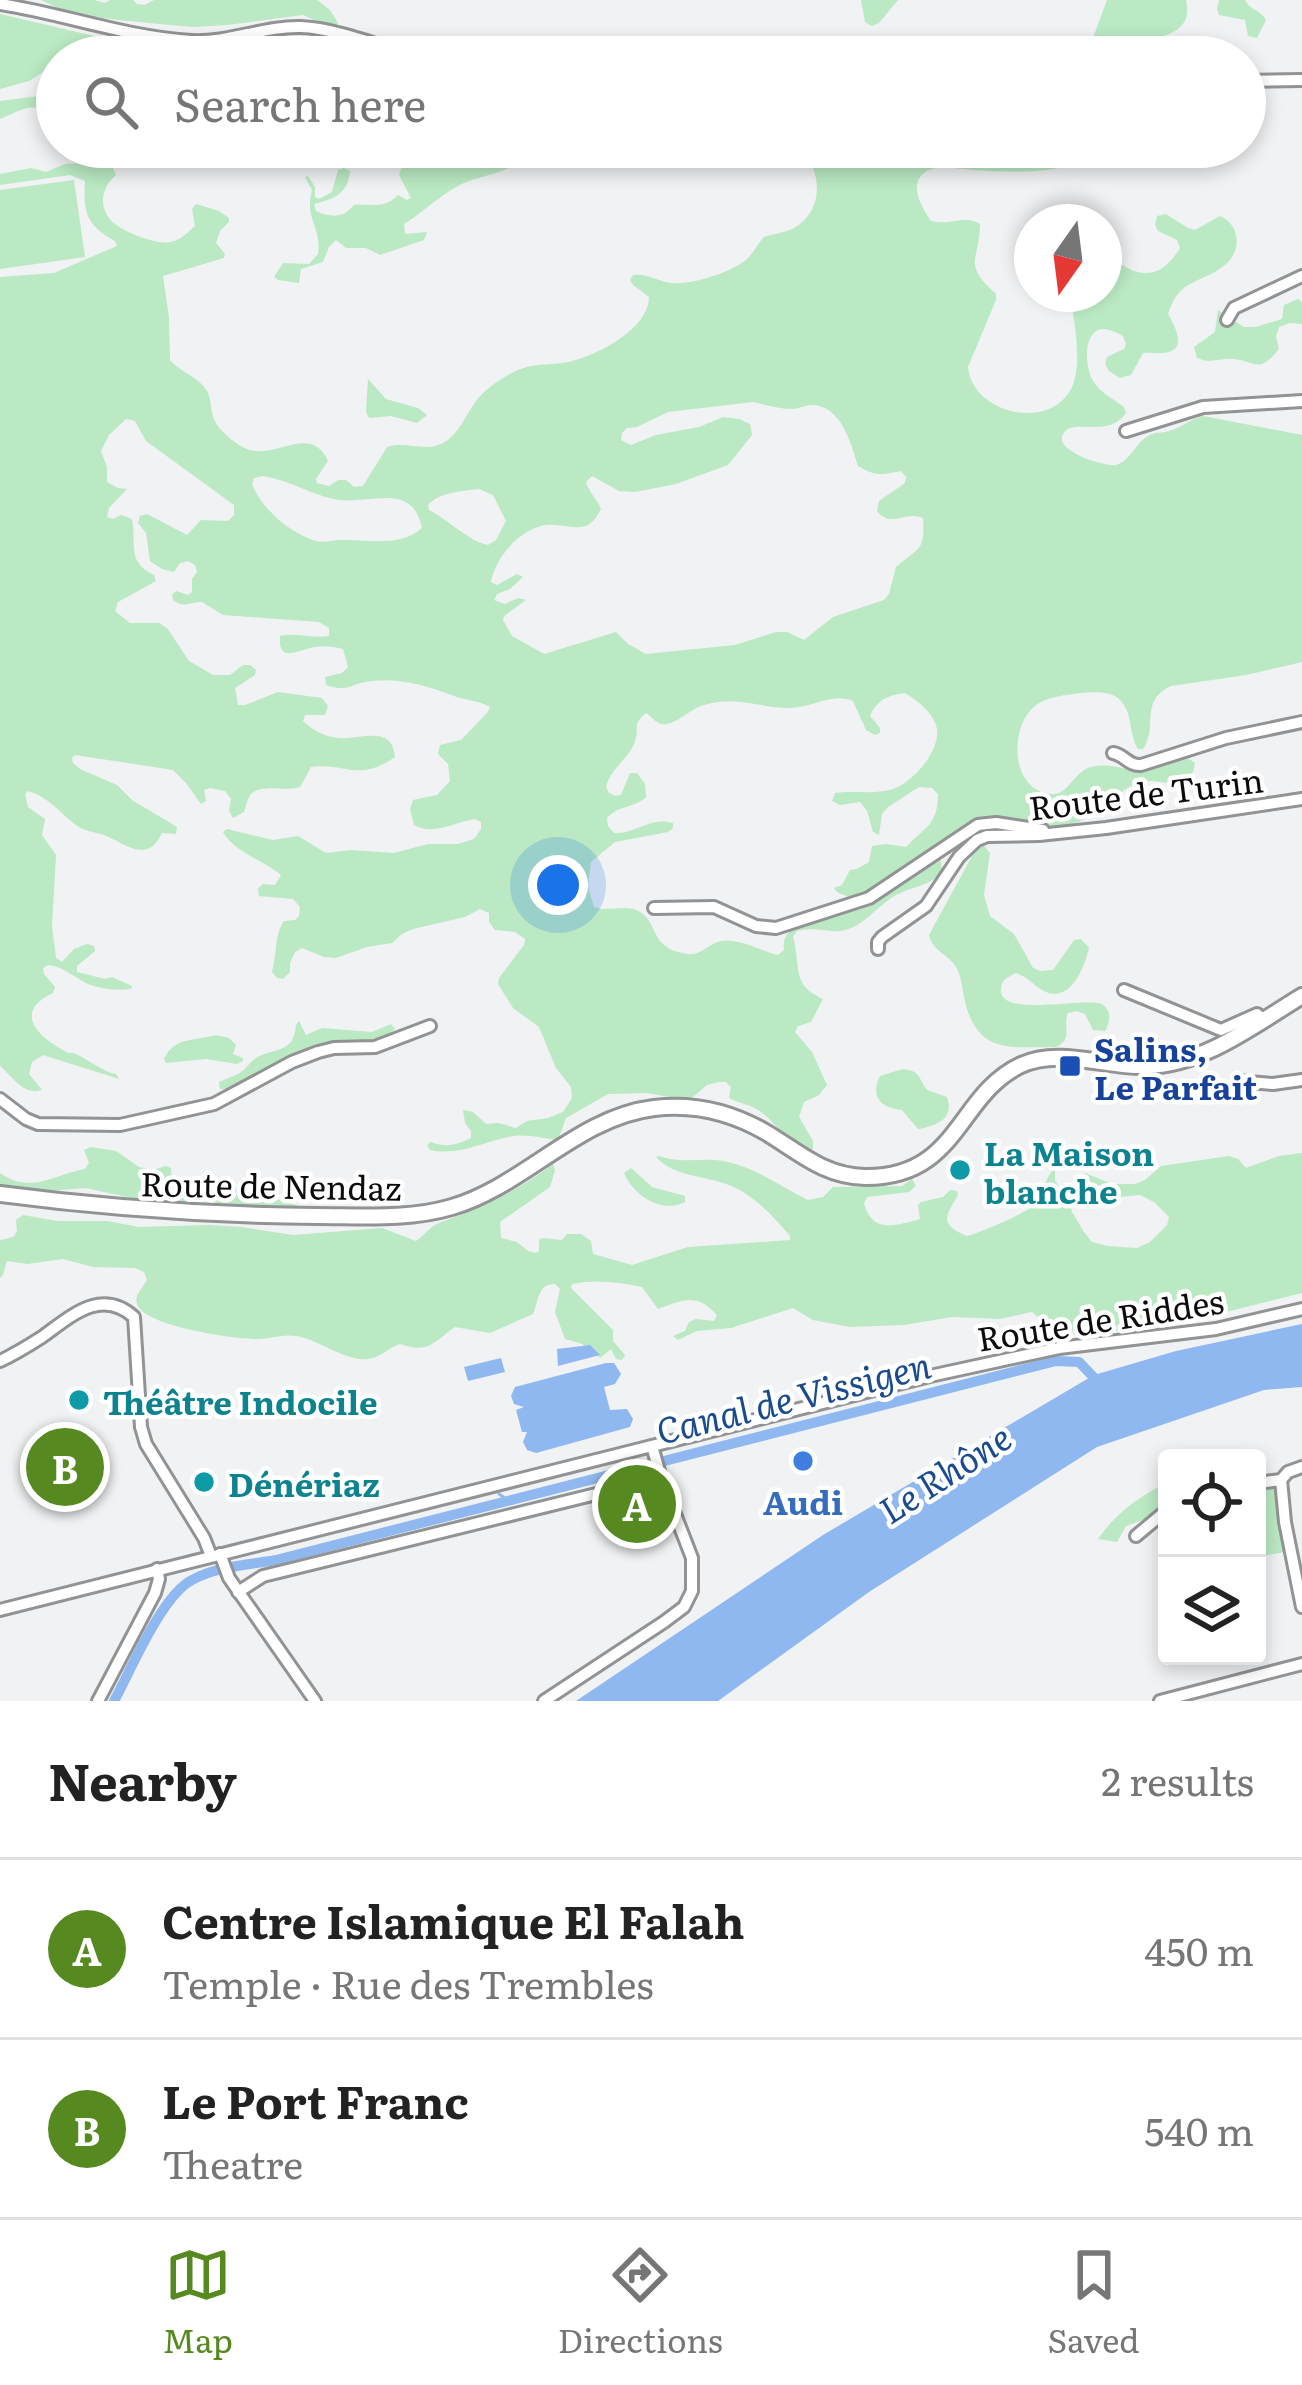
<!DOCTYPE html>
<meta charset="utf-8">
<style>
:root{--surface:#fff;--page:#f2f2f2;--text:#222;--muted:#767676;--line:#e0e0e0;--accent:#568920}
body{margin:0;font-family:Literata,serif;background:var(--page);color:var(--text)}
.controls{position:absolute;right:36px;bottom:36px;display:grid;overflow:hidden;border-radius:12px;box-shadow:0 6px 18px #0003}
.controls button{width:108px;height:108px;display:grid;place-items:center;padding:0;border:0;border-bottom:3px solid var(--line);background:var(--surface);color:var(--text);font:60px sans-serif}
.compass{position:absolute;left:1014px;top:204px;width:108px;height:108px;border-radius:50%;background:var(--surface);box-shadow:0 6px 18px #0003;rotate:194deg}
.you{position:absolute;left:558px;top:885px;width:42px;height:42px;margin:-30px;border:9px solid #fff;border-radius:50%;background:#1a73e8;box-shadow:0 0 0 18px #1a73e833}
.badge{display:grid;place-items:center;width:78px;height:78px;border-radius:50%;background:var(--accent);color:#fff;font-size:39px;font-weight:700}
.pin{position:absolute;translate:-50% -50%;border:6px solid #fff;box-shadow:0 3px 12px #0006}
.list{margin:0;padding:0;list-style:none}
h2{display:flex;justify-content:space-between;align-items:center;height:156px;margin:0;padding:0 48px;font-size:51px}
h2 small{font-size:39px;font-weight:400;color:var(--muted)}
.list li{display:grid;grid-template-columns:78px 1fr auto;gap:36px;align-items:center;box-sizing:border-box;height:180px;padding:0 48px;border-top:3px solid var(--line)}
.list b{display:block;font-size:45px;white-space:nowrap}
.list p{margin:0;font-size:39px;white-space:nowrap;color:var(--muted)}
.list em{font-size:39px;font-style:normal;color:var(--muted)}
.icon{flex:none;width:66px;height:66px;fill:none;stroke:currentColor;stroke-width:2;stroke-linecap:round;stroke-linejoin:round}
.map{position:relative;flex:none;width:1302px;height:1701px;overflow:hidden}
.search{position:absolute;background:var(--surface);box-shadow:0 6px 18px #0003;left:36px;right:36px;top:36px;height:132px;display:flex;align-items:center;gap:30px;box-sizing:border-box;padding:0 42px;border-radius:66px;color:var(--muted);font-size:45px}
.sheet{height:516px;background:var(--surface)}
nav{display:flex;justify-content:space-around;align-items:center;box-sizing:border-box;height:168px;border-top:3px solid var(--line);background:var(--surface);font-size:33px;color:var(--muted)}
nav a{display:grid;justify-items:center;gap:6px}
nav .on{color:var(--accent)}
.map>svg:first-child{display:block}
.green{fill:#bae9c3;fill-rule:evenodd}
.water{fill:#8fb8f0}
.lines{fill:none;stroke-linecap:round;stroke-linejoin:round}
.stream{stroke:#8fb8f0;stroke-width:3}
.canal{stroke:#8fb8f0;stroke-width:10}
.minor-casing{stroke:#919394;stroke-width:16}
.major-casing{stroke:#919394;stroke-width:20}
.minor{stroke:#fff;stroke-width:10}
.major{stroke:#fff;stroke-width:14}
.transit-dot{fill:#1a4fb4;stroke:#fff;stroke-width:4.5}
.culture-dot{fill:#0f9aa8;stroke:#fff;stroke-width:4.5}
.shop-dot{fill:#3f7fe0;stroke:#fff;stroke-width:4.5}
.labels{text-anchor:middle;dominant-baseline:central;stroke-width:9;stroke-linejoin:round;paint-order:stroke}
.street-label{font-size:33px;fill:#0c0c0d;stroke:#fff}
.transit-label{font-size:33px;font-weight:bold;fill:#164399;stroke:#fff;text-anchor:start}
.culture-label{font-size:33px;font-weight:bold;fill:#0d838f;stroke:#fff;text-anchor:start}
.shop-label{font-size:33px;font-weight:bold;fill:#366cbe;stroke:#fff}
.water-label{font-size:36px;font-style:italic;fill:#194b8e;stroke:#fff}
</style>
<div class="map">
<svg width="1302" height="1701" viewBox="0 0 1302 1701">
<rect width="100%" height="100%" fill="#f0f2f3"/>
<g class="green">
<polygon points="41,0 94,0 105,3 110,0 133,0 137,4 145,5 154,0 317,0 330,10 338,23 336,27 329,27 303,15 227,25 193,27 149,23 90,17 60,9"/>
<polygon points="861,0 898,0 879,23 872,26 865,22"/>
<path d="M1107,0h79c9,41 -35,30 -54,57h-52l10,-11z"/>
<path d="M1219,0h26c4,10 16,10 21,20l-9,18 -9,-2 -3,-16 -26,-5 -2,-6z"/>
<polygon points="0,14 107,39 202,57 57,57 57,63 29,81 0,89"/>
<polygon points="316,38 320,40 319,44 306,51 305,57 255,57 278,39"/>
<path d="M57,79v47l-5,-1 -6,-14c-18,-9 -29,2 -46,8v-18l46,-6z"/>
<path d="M85,147h23l1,12 7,16c-13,11 -18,28 -7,43 7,12 49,28 62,24 10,-2 17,-10 24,-16l-3,-17 4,-5 23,7 10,7v4l-9,9 -4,12 9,11 -1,4 -61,18 6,42 1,42c10,12 30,18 37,31 5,8 3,20 7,28 4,11 24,28 36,31 28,8 61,-26 78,11l-12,18 1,4 12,3 9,-6h8l8,7 9,-1 24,-39c19,-6 35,5 54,-3 19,-8 27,-36 41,-50 9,-9 27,-21 39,-25 17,-7 38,-3 55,-9 27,-8 73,-33 73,-63l-16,-12 -3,-5 3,-5c14,-2 24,6 38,8 21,2 58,-10 75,-23 8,-7 11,-16 18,-23 8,-3 20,-4 28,-8 33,-17 31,-59 7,-82 9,0 21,-2 31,0 15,3 21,10 37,0h145c27,5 54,0 81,0 -16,36 -117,23 -151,20 -36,4 -27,32 -11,54 18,5 35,-7 49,3 -1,39 -18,39 16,70v6l-28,67c4,46 80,65 103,22 13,-25 2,-67 0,-95h33v-44c28,27 54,35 76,-2l-3,-8 -19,-9 -3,-6 2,-9 9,-2 22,14 7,2 25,-14c20,8 22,34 6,48 -24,21 -46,12 -58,50 8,13 20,38 -5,39 -7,1 -14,-1 -20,0l-12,22 -11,3 -11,-7 -4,-7 2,-7 17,-8 2,-5 -3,-8c-5,-3 -14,-7 -19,-7 -22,0 -19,39 -11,52 7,11 21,19 31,26l2,6c-19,28 -58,1 -64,24 -4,15 42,30 54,28 15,-4 20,-24 34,-30 9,-4 10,-1 19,-4 12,-3 21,-12 34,-15l99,19v227l-56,13 -75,11c-33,16 -12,40 -28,63h-5c-10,-16 -4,-37 -20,-51 -9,-7 -26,-6 -37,-5 -15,2 -32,3 -45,12 -28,21 -26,87 16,89 16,1 21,-20 36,-26 20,-7 36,3 55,2 16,-1 30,-11 46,-11l6,4c-5,35 -32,13 -53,19 -26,7 -39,32 -64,40 -29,10 -64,-2 -95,6 -14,3 -30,13 -44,19l3,24c-9,15 -34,16 -49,26 -15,9 -30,29 -48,33 -14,4 -28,-4 -48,1l-4,6c8,30 -2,48 30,62l-12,23 -13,4 -3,6 17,20 15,33 -8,10 -15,7 -5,15 14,24v8l-5,2c-27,-12 -29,-27 -50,-41 -9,-6 -20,-7 -29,-12l2,-11 -5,-5h-7l-12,3 -14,12 -7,3 -39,-7 -39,1 -42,24 -8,22c-18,-2 -32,-7 -50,-3 -28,6 -49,19 -78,13l-3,-5 4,-3c16,6 25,3 40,-4v-7l-6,-8 -2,-13 10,2 13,12 12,-1 18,5 11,-7 21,-3 15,-6 9,-14 -1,-11 -15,-19 -17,-41 -26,-19 -15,-24 1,-6 25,-33 1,-6 -10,-7 -20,-2 -6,-8v-9l-9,-4 -15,8 -52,12 -11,5 -10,9 -25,4 -31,11 -12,-1 -22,-9 -7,4 -5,11v9l-7,7 -6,-1 -5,-6c5,-16 2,-37 12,-51l11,-1 4,-4 1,-9 -7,-8 -34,-3 -1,-8 5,-4 12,1 6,-10c-18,-15 -47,-23 -58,-43l4,-3 46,11 25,-4 28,17 25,-3 43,3 34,-9h30l16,-5 7,-10v-7l-6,-3c-21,3 -41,17 -61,6l-4,-16 3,-9 24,-5 13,-14 -2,-17 -10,-10 2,-9 21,-5 27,-28 2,-5c-12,-7 -23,-6 -36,-11 -27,-10 -53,-18 -83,-15 -20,2 -22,12 -45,4l-1,-8 17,-4 6,-6 -5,-18c-10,-3 -21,-4 -33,-1 -16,4 -32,14 -30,-12 16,-4 33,3 49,0v-8l-10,-6 -96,-7 -21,-13c-13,0 -18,7 -29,-2l-1,-5 4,-4 12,4 4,-3v-13l5,-7 -2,-7 -7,-4 -8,2 -6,9 -12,-3 -12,-8 -4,-28 -8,-10 2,-7 7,-2 40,21 14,-15 27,1 6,-6v-10l-88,-64 -11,-20 -9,-2 -17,16 -8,16 6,16v15l11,6 9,1 -18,19 -2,9 6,2 8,-4 11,4c5,25 -6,43 22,56l2,6 -38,21 -3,9 15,12h29l8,5 22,33 24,14h17l13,-10h7l6,5 -1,5 -20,13 3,17h7l33,-13 44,6 6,8 -3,9h-20l-2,6c9,9 22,16 35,17 23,2 54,-14 57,19 -38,26 -49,5 -84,10l-11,20c-13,5 -39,-4 -49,7 -4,5 -5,13 -7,18l-11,6 -4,-7 2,-12 -6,-8 -15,-3 -6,2 2,11 -5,3 -15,-21 -13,-13 -98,-15 -3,3 1,5 7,6 37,16 15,15 45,27 -1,7 -14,-1c-15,31 -34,12 -58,2 -9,-3 -21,-4 -28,-10 -16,-12 -27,-28 -48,-34l-3,3 3,13 17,12 -3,16 14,20 -4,71 4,32 6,4 12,-13 13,-5 7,2 1,5 -18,15v6l28,7 7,-2 20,9 -1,3c-14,2 -30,0 -43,-5 -15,-7 -23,-17 -40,-19l-5,3 1,6 11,13 -2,6c-37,17 -20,40 8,56 17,10 2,-1 19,7 13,7 22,15 36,18l3,5 -76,-24 -11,7 -3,12 13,16c-18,6 -29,-13 -42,-24v-789l54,-4 63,-27 -2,-5c-29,-16 -32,-29 -30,-60l-15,-6 -70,10v-11l31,-6 15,4 19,-8 17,-1 9,4 4,-2 1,-7zM753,402c13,3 27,7 40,7 7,-1 13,-4 19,-4 30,1 39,39 46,61 19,11 22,9 43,5l5,6 -1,6 -26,18 -2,10c15,18 27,-1 46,7 2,35 -5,29 -27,49l-7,27 -5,6 -51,17 -29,23 -17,-8h-11l-41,13 -89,9 -18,-10 -12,-12 -72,22 -32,-18 -9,-16 1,-4 22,-16 -8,-2 -13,6 -11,-4 3,-6 13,-5 13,-12 -6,-3 -20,11 -6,-3c4,-23 25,-49 50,-56 26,-6 45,15 60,-17 -4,-10 -13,-18 -15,-27l6,-6 27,15 16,1 41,-8 52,-19 24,-30 -2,-11 -11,-5 -16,-2 -24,10 -43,8 -25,10 -10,-5 1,-7 5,-5 10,-1 31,-15zM262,476c26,3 47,18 72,23 21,5 46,-5 67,1 13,4 19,17 21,28 -23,20 -53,11 -81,12 -10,0 -18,4 -28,0 -24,-8 -52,-32 -61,-56l2,-6zM479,489l14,6 13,26 -10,19 -8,5c-20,-4 -39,-25 -59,-35l-1,-5c11,-13 35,-14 51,-16zM905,693c13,8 29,20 32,36 3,23 -24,53 -44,60 -17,6 -40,1 -58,4l-3,8 8,4 20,-3 7,9 6,21 6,3 3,-21 6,-7 31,-20 13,1 6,6c0,31 -13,33 -32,53l-20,-3 -14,2 -3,16 -12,7 -7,1 -8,15 -8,3 3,4 28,12v4l-18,5c-15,-10 -24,-12 -31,7 -16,6 -35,9 -32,30l-6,5c-18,-4 -35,-16 -55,-14 -14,1 -21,15 -35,13 -39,-5 -29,-31 -48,-42 -14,-9 -31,1 -46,-5l-6,-20 3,-25 24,-20 53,-10 5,-4v-5c-23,-7 -37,11 -59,10l-6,-7 -1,-8c11,-13 28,-10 39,-21l-1,-13 -8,-11h-7l-9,22 -5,1 -7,-3 -3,-6c5,-20 24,-29 29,-46 5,-15 -4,-15 11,-28 5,3 9,9 15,11 13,3 30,-16 43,-19 33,-10 54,3 85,3 23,0 43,-16 64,-7l13,29 9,5 5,-2v-5l-10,-12c7,-16 18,-21 35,-23z"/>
<path d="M414,147h134c-7,24 -20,10 -37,20 -19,9 -37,10 -53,19 -20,11 -36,27 -54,38l1,10 22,-2 -3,8 -44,15 -14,-7h-20l-10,-8 -7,7 -6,15 -22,7 -2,14 -21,-3 -4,-3 9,-14 26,1 9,-10c4,-28 -14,-34 -6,-64l-7,-13 3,-1 7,11v10l4,2 13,-7 6,-22 6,-2 6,3c-2,23 -16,28 -36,33l2,7c16,7 27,7 38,-6 18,-1 31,4 44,-10l9,5 4,-2 -12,-23 5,-15z"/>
<polygon points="74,180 85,257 0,269 0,190"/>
<path d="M1298,299l4,3v22l-12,-1 -11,4 -3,9 3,13c-23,29 -26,8 -53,10 -12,1 -17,4 -29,-1l-3,-11 21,-15 3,-22 26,17h12l26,-8 2,-14z"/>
<polygon points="368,379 386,399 418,408 427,415 417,423 391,416 369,418 366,412"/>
<path d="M978,845h5l7,8 -6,42 6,21 24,18 19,34 7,3 13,-1 21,-30 7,-1 8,9c-5,20 -19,58 -47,42 -10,-6 -14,-13 -26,-17 -6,3 -12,5 -14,11 -13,38 87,11 101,21 9,7 7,17 2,26l-12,-1 -8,-16 -8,-3 -9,2c-6,14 6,25 -12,34 -40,-1 -74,9 -89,-38 -4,-12 -4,-26 -9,-38 -7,-17 -25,-18 -29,-36z"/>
<path d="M299,1021l7,14 16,-7 50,4 19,-8 4,5c-23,22 -48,8 -75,14 -23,6 -67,34 -89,46h-11l-1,-7c6,-3 13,-5 19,-8 9,-5 14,-16 24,-19 19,-7 32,-5 34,-30z"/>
<path d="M216,1035l13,3 7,7 -3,9 10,4v3l-6,3 -31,-5 -40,4 -2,-4c10,-22 30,-18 52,-24z"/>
<path d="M903,1069c18,2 15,9 24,21l20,7c8,22 -11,29 -29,32l-16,-19c-22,-2 -32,-14 -22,-34z"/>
<path d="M91,1147l25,4 23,16 14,3 13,-4 5,2 1,12 7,8 39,3 27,-6 6,3 7,10 24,2 16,6 -6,3 -41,-1 -38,-6 -68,-1 -59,-13 -51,4 -35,-3v-16c31,22 55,1 85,-4l4,-6 -5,-13z"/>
<path d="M1302,1153v140l-128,32 -54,5 -29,6 -36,-3 -23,-21 -32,7 -48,-2 -48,8 -54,2 -37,-7 -20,-12 -62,20 -34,3 -19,9 -5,-4 12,-5 4,-9 7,-3 18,2 3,-6c-21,-23 -34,-15 -59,-6l-16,-22c-23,-5 -47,-8 -70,-3l-1,4 42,42v11l12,14 -3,5 -6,-1 -5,-10 -11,9 -18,-14 -17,-5 -10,-27 5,-23 -5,-5c-18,0 -16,17 -22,30l-43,19 -35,-6c-22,15 -25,27 -55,17 -11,3 -21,15 -33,15 -23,2 -47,-19 -71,-23 -12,-2 -24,2 -37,3 -21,1 -116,-13 -122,-35 -3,-9 6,-16 10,-24l-3,-8 -9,-4 -42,-1 -30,-8 -36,5 -20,-3 -4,14 -3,3v-38l13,-3 4,-5 -1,-12 7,-5 34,6h50l32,6 70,-2 33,2 51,8 89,-7 34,13c8,-5 14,-15 23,-18 39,-14 81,-33 114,-59l2,6 -5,17 -50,35 1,16 16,4 11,9 8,2 3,-2v-11l3,-2 20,2 5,-6h14l10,7 2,13 39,11 56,-18 102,-7v-4c-17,-20 -36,-41 -61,-51 -26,-10 -55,-8 -73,-28l3,-1c27,9 45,0 69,6 28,6 55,26 80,38l15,-3 10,-10 69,-1 10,-7 4,7 -7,6 -42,5 -3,6c8,31 31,23 56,16l-2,-14 3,-3 22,-5 7,-7 7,1 1,4c-12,21 -20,29 9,41 12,-3 63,-24 71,-34 8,-12 6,-24 17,-34v13l12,15 5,16 12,20 8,10 15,4 30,2 13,-6 17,-17 2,-8 -15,-15 -14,-7 -21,2 -33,-18 -1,-6 27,11h23l10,-4 16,-14 68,-10 9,3 8,9 33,-12z"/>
<path d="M631,1168l21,19 33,9v6c-23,12 -51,-6 -61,-29z"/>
<path d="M1167,1482v29l-41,15 -9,16 -19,-3c18,-26 41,-42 69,-57z"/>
<polygon points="1276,1482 1285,1552 1257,1557 1257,1485"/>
</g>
<g class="water">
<polygon points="1302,1324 1302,1387 1264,1390 1097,1447 869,1592 718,1701 576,1701 823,1535 1094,1375 1176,1351"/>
<polygon points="590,1345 600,1355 558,1366 557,1349"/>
<polygon points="501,1358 505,1372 468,1381 464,1367"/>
<polygon points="606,1363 614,1363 621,1374 615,1384 604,1387 610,1410 627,1409 633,1419 630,1427 536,1453 527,1450 523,1442 527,1432 522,1432 516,1410 524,1407 514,1404 511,1396 515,1387"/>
</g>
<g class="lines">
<polyline class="stream" points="499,1494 509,1501"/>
<path class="canal" d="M114,1701c17,-31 48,-106 78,-121 25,-14 57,-15 84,-20l780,-199 23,1 23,24"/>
<defs>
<g id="minor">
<path d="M0,4c64,10 126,33 191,37 38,2 73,-15 110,-14 34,1 84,21 117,30"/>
<path d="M518,57c34,-12 54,-21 87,0"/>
<polyline points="1245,81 1302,80"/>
<polyline points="1227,320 1234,308 1302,276"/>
<polyline points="1126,431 1203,407 1302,401"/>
<path d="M1113,753c12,2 15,13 28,12l85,-27 76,-16"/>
<polyline points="654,908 714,907 756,926 776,928 869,898 978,825 996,823 1043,830"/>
<polyline points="878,949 878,942 882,937 926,906 959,857 977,840 987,836 1039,835 1106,828 1302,799"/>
<polyline points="1124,990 1221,1030 1257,1014 1263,1019"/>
<polyline points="1239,1081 1273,1084 1302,1080"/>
<polyline points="0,1099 26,1119 38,1124 120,1125 214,1104 292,1062 318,1052 334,1048 375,1047 430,1026"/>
<path d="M0,1361c15,-7 28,-15 42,-24 28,-20 59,-50 92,-20l7,110 5,17 58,94 7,18"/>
<polyline points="1281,1480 1285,1522 1302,1607"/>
<polyline points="1257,1483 1281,1480 1288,1472 1302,1467"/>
<polyline points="1136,1536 1167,1510"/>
<polyline points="220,1554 229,1578 315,1701"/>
<polyline points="238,1592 263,1576 661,1478"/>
<polyline points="0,1610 930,1376 1059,1348 1216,1329 1302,1309"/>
<polyline points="98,1701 155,1593 159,1579 157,1569"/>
<polyline points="544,1701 664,1622 684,1607 692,1591 692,1558 661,1478 652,1446"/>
<polyline points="1160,1701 1302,1664"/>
</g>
<path id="major" d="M0,1194c106,14 210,21 317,22 45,0 91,4 135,-9 72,-21 126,-90 202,-99 41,-5 79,5 113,25 33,20 57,43 98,44 94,1 92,-82 156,-112 39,-18 86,3 126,1 58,-2 107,-41 155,-70"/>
</defs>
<use href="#minor" class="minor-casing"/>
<use href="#major" class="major-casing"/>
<use href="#minor" class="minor"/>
<use href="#major" class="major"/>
</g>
<rect class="transit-dot" x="1058" y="1054" width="24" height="24" rx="6"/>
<g class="culture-dot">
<circle cx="960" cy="1170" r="12"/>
<circle cx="79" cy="1400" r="12"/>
<circle cx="204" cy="1482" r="12"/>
</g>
<circle class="shop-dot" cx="803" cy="1461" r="12"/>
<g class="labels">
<g class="street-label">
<text transform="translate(1146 792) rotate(-7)">Route de Turin</text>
<text transform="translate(271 1184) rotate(1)">Route de Nendaz</text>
<text transform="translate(1100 1318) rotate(-9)">Route de Riddes</text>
</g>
<g class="transit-label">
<text x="1094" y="1047">Salins,<tspan x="1094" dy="38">Le Parfait</tspan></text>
</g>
<g class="culture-label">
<text x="984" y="1151">La Maison<tspan x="984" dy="38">blanche</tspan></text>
<text x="103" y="1400">Théâtre Indocile</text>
<text x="228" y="1482">Dénériaz</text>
</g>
<g class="shop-label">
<text x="803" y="1500">Audi</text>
</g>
<g class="water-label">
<text transform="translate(793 1396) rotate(-14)">Canal de Vissigen</text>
<text transform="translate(944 1472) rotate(-33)">Le Rhône</text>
</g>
</g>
</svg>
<div class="controls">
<button><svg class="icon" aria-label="locate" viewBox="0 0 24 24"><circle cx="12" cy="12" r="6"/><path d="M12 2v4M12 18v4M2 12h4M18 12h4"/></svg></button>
<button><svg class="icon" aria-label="layers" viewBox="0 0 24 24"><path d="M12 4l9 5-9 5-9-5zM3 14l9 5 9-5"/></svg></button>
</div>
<svg class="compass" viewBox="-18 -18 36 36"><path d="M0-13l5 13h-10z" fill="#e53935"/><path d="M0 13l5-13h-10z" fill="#767676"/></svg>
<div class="you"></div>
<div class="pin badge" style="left:637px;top:1504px">A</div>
<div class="pin badge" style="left:65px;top:1467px">B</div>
<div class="search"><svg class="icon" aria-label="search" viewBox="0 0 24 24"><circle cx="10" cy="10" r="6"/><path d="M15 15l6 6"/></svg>Search here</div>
</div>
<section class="sheet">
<h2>Nearby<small>2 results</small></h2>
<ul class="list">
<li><span class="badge">A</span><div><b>Centre Islamique El Falah</b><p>Temple · Rue des Trembles</p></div><em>450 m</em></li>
<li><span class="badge">B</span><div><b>Le Port Franc</b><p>Theatre</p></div><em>540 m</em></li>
</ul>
</section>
<nav>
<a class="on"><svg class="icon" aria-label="map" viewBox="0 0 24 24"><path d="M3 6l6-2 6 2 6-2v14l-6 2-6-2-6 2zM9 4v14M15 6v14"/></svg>Map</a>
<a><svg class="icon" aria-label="directions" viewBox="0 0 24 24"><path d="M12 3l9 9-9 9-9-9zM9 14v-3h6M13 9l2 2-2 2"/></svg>Directions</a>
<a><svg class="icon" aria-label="saved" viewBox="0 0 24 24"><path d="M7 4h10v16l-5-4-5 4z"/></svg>Saved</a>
</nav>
